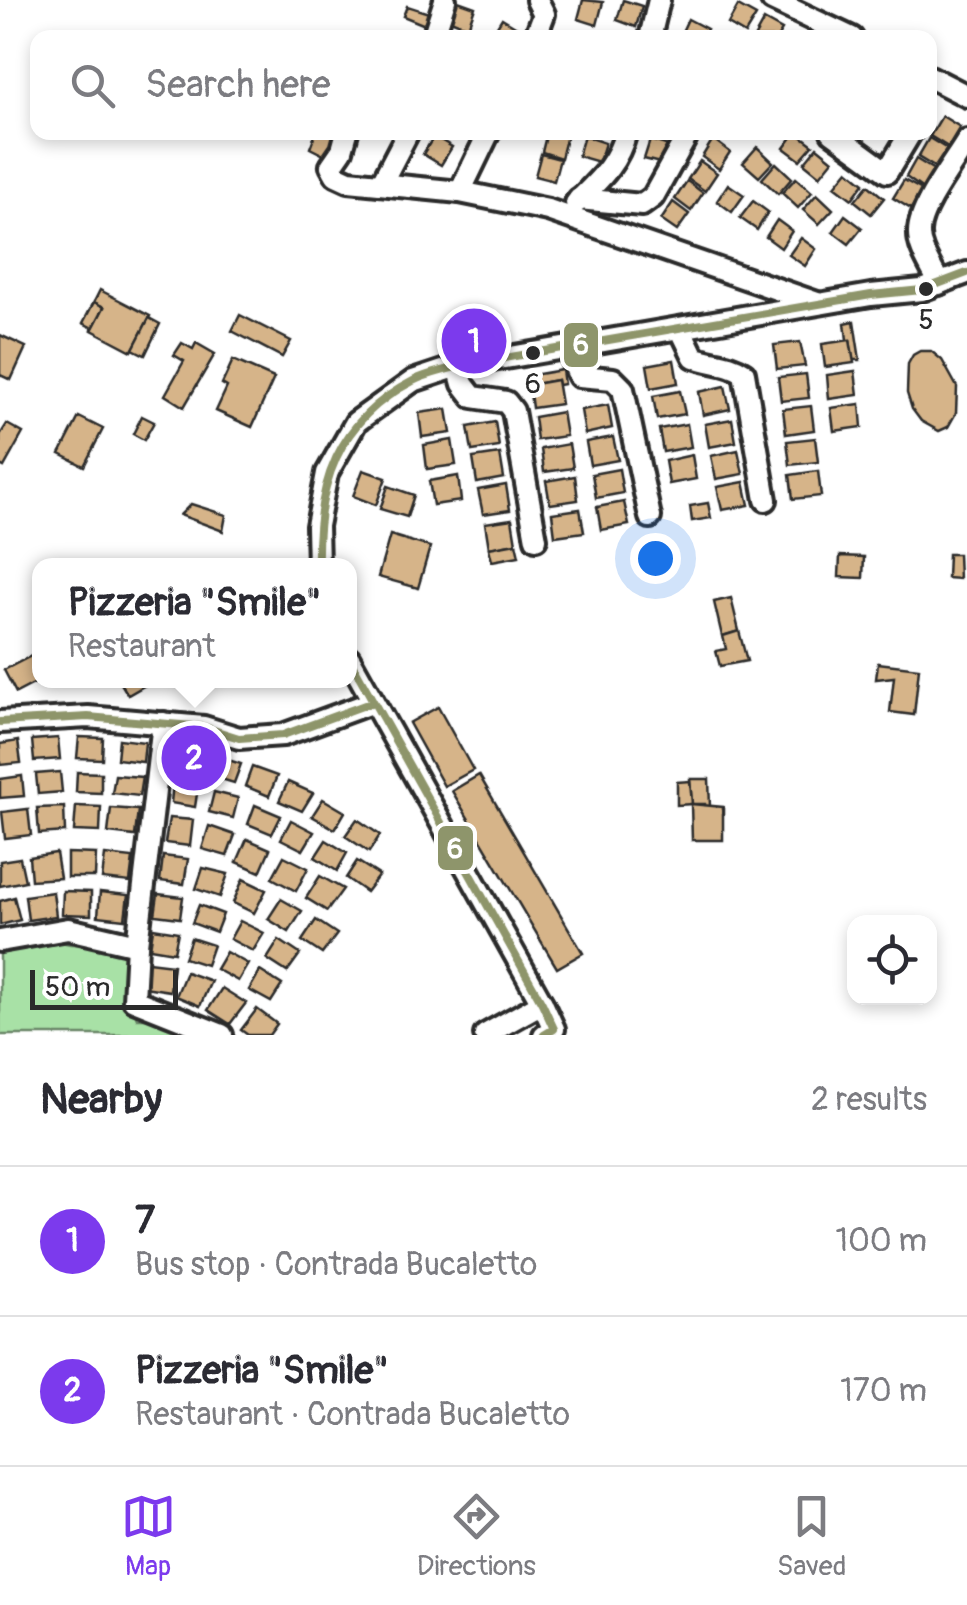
<!DOCTYPE html>
<meta charset="utf-8">
<style>
:root{--surface:#fff;--page:#f7f7f7;--text:#2b2b33;--muted:#7c7c81;--line:#e1e1e2;--accent:#7c3aed}
body{margin:0;font-family:Pangolin,sans-serif;background:var(--page);color:var(--text)}
.controls{position:absolute;right:30px;bottom:30px;display:grid;overflow:hidden;border-radius:20px;box-shadow:0 5px 15px #0003}
.controls button{width:90px;height:90px;display:grid;place-items:center;padding:0;border:0;border-bottom:2px solid var(--line);background:var(--surface);color:var(--text);font:50px sans-serif}
.scale{position:absolute;left:30px;bottom:25px;width:148px;box-sizing:border-box;padding-left:10px;border:5px solid #2b2b2b;border-top:0;font-size:28px;line-height:35px;white-space:nowrap;color:#2b2b2b;-webkit-text-stroke:8px #fff;paint-order:stroke}
.you{position:absolute;left:655px;top:558px;width:35px;height:35px;margin:-25px;border:8px solid #fff;border-radius:50%;background:#1a73e8;box-shadow:0 0 0 15px #1a73e833}
.badge{display:grid;place-items:center;width:65px;height:65px;border-radius:50%;background:var(--accent);color:#fff;font-size:32px;font-weight:700}
.pin{position:absolute;translate:-50% -50%;border:5px solid #fff;box-shadow:0 2px 10px #0006}
.popup{position:absolute;left:32px;top:558px;width:325px;height:130px;box-sizing:border-box;display:grid;place-content:center;border-radius:20px;background:var(--surface);filter:drop-shadow(0 2px 8px #0005);font-size:32px;white-space:nowrap;color:var(--muted)}
.popup b{font-size:38px;color:var(--text)}
.popup::after{content:'';position:absolute;left:50%;top:100%;margin-left:-20px;border:20px solid transparent;border-top-color:var(--surface)}
.list{margin:0;padding:0;list-style:none}
h2{display:flex;justify-content:space-between;align-items:center;height:130px;margin:0;padding:0 40px;font-size:42px}
h2 small{font-size:32px;font-weight:400;color:var(--muted)}
.list li{display:grid;grid-template-columns:65px 1fr auto;gap:30px;align-items:center;box-sizing:border-box;height:150px;padding:0 40px;border-top:2px solid var(--line)}
.list b{display:block;font-size:38px;white-space:nowrap}
.list p{margin:0;font-size:32px;white-space:nowrap;color:var(--muted)}
.list em{font-size:32px;font-style:normal;color:var(--muted)}
.icon{flex:none;width:55px;height:55px;fill:none;stroke:currentColor;stroke-width:2;stroke-linecap:round;stroke-linejoin:round}
.map{position:relative;flex:none;width:967px;height:1035px;overflow:hidden}
.search{position:absolute;background:var(--surface);box-shadow:0 5px 15px #0003;left:30px;right:30px;top:30px;height:110px;display:flex;align-items:center;gap:25px;box-sizing:border-box;padding:0 35px;border-radius:20px;color:var(--muted);font-size:38px}
.sheet{height:430px;background:var(--surface)}
nav{display:flex;justify-content:space-around;align-items:center;box-sizing:border-box;height:140px;border-top:2px solid var(--line);background:var(--surface);font-size:28px;color:var(--muted)}
nav a{display:grid;justify-items:center;gap:5px}
nav .on{color:var(--accent)}
.map>svg:first-child{display:block}
.green{fill:#a8e1a6;stroke:#6a8668;stroke-width:2.5}
.building{fill:#d6b489;stroke:#2b2b2b;stroke-width:2.5}
.lines{fill:none;stroke-linecap:round;stroke-linejoin:round}
.minor-casing{stroke:#2b2b2b;stroke-width:28}
.minor{stroke:#fff;stroke-width:20}
.bus-1-casing{stroke:#fff;stroke-width:15}
.bus-1{stroke:#8e956b;stroke-width:8}
.bus-dot{fill:#2b2b2b;stroke:#fff;stroke-width:4}
.labels{text-anchor:middle;dominant-baseline:central;stroke-width:10;stroke-linejoin:round;paint-order:stroke}
.bus-label{font-size:28px;fill:#2b2b2b;stroke:#fff}
.line-badge{stroke:#fff;stroke-width:4}
.badge-label{font-size:28px;text-anchor:middle;font-weight:bold;fill:#fff}
</style>
<div class="map">
<svg width="967" height="1035" viewBox="0 0 967 1035">
<rect width="100%" height="100%" fill="#fff"/>
<filter id="ink" filterUnits="userSpaceOnUse"><feTurbulence type="fractalNoise" baseFrequency=".01" numOctaves="2"/><feDisplacementMap in="SourceGraphic" scale="20" xChannelSelector="R" yChannelSelector="G"/><feConvolveMatrix kernelMatrix="1 2 1 2 8 2 1 2 1" color-interpolation-filters="sRGB"/></filter>
<g filter="url(#ink)">
<path class="green" d="M52,940l18,4 60,1 1,56 6,17h9l5,-10c16,-2 47,1 60,12 5,4 7,10 10,15h-221v-82l25,-10z"/>
<g class="building">
<polygon points="455,0 475,7 468,27 448,19"/>
<polygon points="583,0 603,2 597,25 578,19"/>
<polygon points="623,0 642,6 636,27 617,20"/>
<polygon points="407,6 429,13 425,25 403,16"/>
<polygon points="738,6 756,16 745,34 728,24"/>
<polygon points="502,18 520,29 515,38 491,36"/>
<polygon points="688,19 707,29 702,38 679,38"/>
<polygon points="764,20 782,30 777,38 754,38"/>
<polygon points="942,116 960,127 948,147 930,136"/>
<polygon points="316,132 337,132 326,156 310,148"/>
<polygon points="547,132 567,135 561,158 542,152"/>
<polygon points="796,132 813,145 800,160 784,148"/>
<polygon points="434,136 452,147 441,165 423,154"/>
<polygon points="584,136 605,143 599,162 578,156"/>
<polygon points="929,138 947,149 936,168 918,157"/>
<polygon points="713,139 730,152 719,169 702,157"/>
<polygon points="650,140 669,146 664,164 644,159"/>
<polygon points="757,147 773,162 759,177 743,163"/>
<polygon points="817,147 833,160 820,176 804,163"/>
<polygon points="541,154 560,159 554,181 535,176"/>
<polygon points="916,159 934,170 923,189 906,177"/>
<polygon points="700,161 717,173 705,191 688,179"/>
<polygon points="776,163 792,178 778,194 762,179"/>
<polygon points="848,170 864,183 852,199 835,186"/>
<polygon points="796,178 812,192 798,208 782,193"/>
<polygon points="904,180 922,190 911,209 893,198"/>
<polygon points="687,181 703,193 691,211 675,199"/>
<polygon points="728,184 744,195 732,212 717,201"/>
<polygon points="868,185 884,198 871,214 855,201"/>
<polygon points="817,194 833,209 819,224 803,210"/>
<polygon points="753,201 768,212 757,230 740,218"/>
<polygon points="673,202 689,214 677,231 661,220"/>
<polygon points="845,215 862,228 849,244 833,232"/>
<polygon points="777,220 792,231 781,248 766,237"/>
<polygon points="801,238 816,249 805,266 789,255"/>
<polygon points="100,290 150,316 132,351 92,330 104,307 94,302"/>
<polygon points="94,302 104,307 93,328 83,323"/>
<polygon points="240,315 291,341 282,357 232,331"/>
<polygon points="149,318 160,324 145,355 133,349"/>
<polygon points="854,321 860,360 853,360 850,340 847,340 845,323"/>
<polygon points="0,335 26,347 11,380 0,375"/>
<polygon points="850,340 854,363 825,367 822,344"/>
<polygon points="800,342 805,366 777,369 774,345"/>
<polygon points="182,343 193,349 196,343 215,354 184,407 165,395 184,361 174,355"/>
<polygon points="920,351 931,351 942,360 957,387 956,413 948,427 939,431 921,421 912,409 907,393 908,364 913,355"/>
<polygon points="233,360 274,378 252,427 216,411 227,387 222,384"/>
<polygon points="674,360 678,383 651,388 647,365"/>
<polygon points="562,370 564,384 558,385 557,380 529,385 527,376"/>
<polygon points="855,371 858,395 829,399 827,375"/>
<polygon points="806,374 809,398 781,401 778,377"/>
<polygon points="557,380 561,404 532,408 529,385"/>
<polygon points="725,386 730,409 703,415 699,392"/>
<polygon points="680,391 685,414 657,419 653,396"/>
<polygon points="860,404 862,427 834,431 831,408"/>
<polygon points="608,405 612,428 585,434 581,410"/>
<polygon points="811,406 814,430 786,434 783,409"/>
<polygon points="447,409 451,433 422,437 419,413"/>
<polygon points="562,412 566,436 537,440 534,417"/>
<polygon points="142,416 154,422 144,440 133,434"/>
<polygon points="79,417 103,429 84,466 60,454"/>
<polygon points="732,419 736,442 709,447 705,424"/>
<polygon points="495,422 499,447 472,451 468,427"/>
<polygon points="7,424 23,433 4,467 0,465 0,435"/>
<polygon points="687,424 691,447 663,452 659,429"/>
<polygon points="613,437 618,460 590,465 586,442"/>
<polygon points="815,438 818,462 790,465 787,441"/>
<polygon points="452,440 456,465 427,469 424,445"/>
<polygon points="569,444 573,468 544,472 541,449"/>
<polygon points="738,450 743,474 716,479 711,456"/>
<polygon points="500,454 504,478 477,483 473,458"/>
<polygon points="692,455 696,479 669,484 665,461"/>
<polygon points="619,469 623,493 596,498 592,474"/>
<polygon points="363,470 386,478 376,505 353,496"/>
<polygon points="818,471 821,496 793,499 790,475"/>
<polygon points="458,476 461,501 433,505 429,481"/>
<polygon points="575,476 578,500 550,504 546,481"/>
<polygon points="744,482 749,505 722,510 717,487"/>
<polygon points="506,485 510,510 483,514 478,490"/>
<polygon points="388,486 414,495 407,517 380,509"/>
<polygon points="624,502 629,525 601,530 597,507"/>
<polygon points="708,503 711,518 692,521 690,506"/>
<polygon points="191,504 226,515 223,531 180,515"/>
<polygon points="580,509 584,532 555,536 552,513"/>
<polygon points="512,519 516,543 489,548 485,523"/>
<polygon points="390,535 430,547 418,588 378,577"/>
<polygon points="516,543 519,556 492,561 489,548"/>
<polygon points="948,554 958,554 959,579 947,578"/>
<polygon points="840,556 864,557 863,578 839,577"/>
<polygon points="731,598 739,631 722,636 714,602"/>
<polygon points="739,631 747,661 720,666 716,651 726,649 723,636"/>
<polygon points="39,652 41,680 16,693 4,670"/>
<polygon points="878,663 919,668 914,715 890,712 894,677 876,679"/>
<polygon points="119,680 154,680 128,695"/>
<polygon points="438,707 473,770 444,786 409,723"/>
<polygon points="79,737 103,738 102,759 77,758"/>
<polygon points="58,738 60,759 34,761 32,740"/>
<polygon points="119,739 145,742 143,762 117,759"/>
<polygon points="18,741 21,763 0,765 0,744"/>
<polygon points="178,750 202,752 199,772 176,770"/>
<polygon points="216,756 241,764 234,783 211,776"/>
<polygon points="252,767 277,776 269,796 245,786"/>
<polygon points="60,772 62,792 38,794 36,774"/>
<polygon points="77,772 101,773 101,793 76,792"/>
<polygon points="115,775 142,777 139,796 112,793"/>
<polygon points="479,775 583,953 557,968 452,791"/>
<polygon points="22,776 24,796 0,798 0,779"/>
<polygon points="690,779 709,779 710,808 705,808 705,804 692,804"/>
<polygon points="690,781 692,804 677,805 677,782"/>
<polygon points="288,782 313,793 302,811 279,801"/>
<polygon points="173,783 198,787 195,807 171,803"/>
<polygon points="214,792 238,798 233,818 209,812"/>
<polygon points="323,799 345,812 335,829 312,816"/>
<polygon points="691,804 723,807 723,840 692,840"/>
<polygon points="255,805 281,816 272,834 248,824"/>
<polygon points="76,806 101,807 100,832 74,831"/>
<polygon points="64,807 65,832 39,834 37,808"/>
<polygon points="111,808 138,810 135,836 108,833"/>
<polygon points="28,809 31,835 5,838 2,812"/>
<polygon points="169,818 193,820 190,846 165,843"/>
<polygon points="357,819 380,835 369,852 345,836"/>
<polygon points="291,820 314,832 303,850 281,839"/>
<polygon points="209,826 235,835 227,856 202,849"/>
<polygon points="247,839 270,849 260,872 237,862"/>
<polygon points="326,840 347,853 337,871 315,857"/>
<polygon points="56,853 60,878 31,880 29,857"/>
<polygon points="67,853 96,854 95,877 67,877"/>
<polygon points="105,855 133,858 130,882 102,879"/>
<polygon points="163,856 188,859 184,884 160,881"/>
<polygon points="284,856 308,868 296,891 272,878"/>
<polygon points="20,858 25,881 0,886 0,861"/>
<polygon points="357,861 379,875 366,892 346,878"/>
<polygon points="203,868 228,874 220,897 196,889"/>
<polygon points="320,876 343,889 327,911 306,898"/>
<polygon points="243,879 266,890 254,913 233,903"/>
<polygon points="63,891 91,892 91,915 62,914"/>
<polygon points="53,892 56,916 28,920 25,896"/>
<polygon points="100,892 128,895 125,919 98,916"/>
<polygon points="158,894 183,897 180,918 155,915"/>
<polygon points="14,897 20,920 0,925 0,901"/>
<polygon points="281,899 302,911 289,932 268,919"/>
<polygon points="199,905 223,914 216,932 192,923"/>
<polygon points="316,920 337,934 322,954 302,941"/>
<polygon points="240,921 264,933 253,951 230,939"/>
<polygon points="153,928 178,932 174,952 150,948"/>
<polygon points="191,938 213,945 206,965 184,958"/>
<polygon points="279,940 300,954 287,972 267,959"/>
<polygon points="226,952 248,964 238,981 216,969"/>
<polygon points="148,962 173,965 170,991 144,987"/>
<polygon points="260,971 282,985 271,1002 249,990"/>
<polygon points="186,972 211,981 200,1006 176,996"/>
<polygon points="222,988 246,1003 230,1024 208,1010"/>
<polygon points="257,1009 277,1024 269,1035 248,1035 241,1030"/>
</g>
<g class="lines">
<defs>
<g id="minor">
<polyline points="772,0 852,38"/>
<polyline points="433,38 445,0"/>
<polyline points="535,38 544,14 537,0"/>
<polyline points="650,38 659,0"/>
<polyline points="930,77 967,96"/>
<polyline points="347,132 342,150 331,166 336,175 349,181 460,192 548,210 817,303"/>
<polyline points="832,132 887,172 911,132"/>
<polyline points="381,184 408,132"/>
<polyline points="460,192 489,132"/>
<polyline points="579,199 642,205 653,197 689,132"/>
<path d="M576,203c23,-23 41,-38 50,-71"/>
<path d="M939,284c-6,-16 -21,-34 -20,-52 0,-24 35,-69 48,-91"/>
<path d="M680,328l14,29c18,7 34,5 50,16l22,127"/>
<polyline points="566,348 579,376 613,379 623,389 650,517"/>
<polyline points="458,366 463,384 473,397 506,402 513,411 536,539"/>
<polyline points="318,566 317,526 327,473 356,422 413,381 458,366 871,295 922,290 967,273"/>
<polyline points="349,658 542,1003 554,1029 544,1035"/>
<polyline points="0,722 88,717 204,727 239,738 283,735 373,702"/>
<polyline points="163,723 137,945 134,1000 222,1035"/>
<polyline points="0,941 68,929 137,945"/>
<polyline points="485,1035 542,1003"/>
</g>
</defs>
<use href="#minor" class="minor-casing"/>
<use href="#minor" class="minor"/>
<defs>
<g id="bus-1">
<path d="M318,566c-2,-81 19,-146 95,-185 13,-7 31,-10 45,-15l413,-71 51,-5 45,-17"/>
<polyline points="349,658 542,1003 554,1029 544,1035"/>
<polyline points="0,722 88,717 204,727 239,738 283,735 373,702"/>
</g>
</defs>
<use href="#bus-1" class="bus-1-casing"/>
<use href="#bus-1" class="bus-1"/>
</g>
</g>
<g class="bus-dot">
<circle cx="926" cy="289" r="9"/>
<circle cx="533" cy="353" r="9"/>
</g>
<g class="labels">
<g class="bus-label">
<text x="926" y="320">5</text>
<text x="533" y="384">6</text>
</g>
</g>
<g class="line-badge">
<rect x="562" y="321" width="38" height="48" rx="10" fill="#8e956b"/>
<rect x="436" y="824" width="39" height="48" rx="10" fill="#8e956b"/>
</g>
<g class="badge-label">
<text x="581" y="354">6</text>
<text x="455" y="858">6</text>
</g>
</svg>
<div class="controls">
<button><svg class="icon" aria-label="locate" viewBox="0 0 24 24"><circle cx="12" cy="12" r="6"/><path d="M12 2v4M12 18v4M2 12h4M18 12h4"/></svg></button>
</div>
<div class="scale">50 m</div>
<div class="you"></div>
<div class="pin badge" style="left:474px;top:341px">1</div>
<div class="pin badge" style="left:194px;top:758px">2</div>
<div class="popup"><b>Pizzeria &quot;Smile&quot;</b>Restaurant</div>
<div class="search"><svg class="icon" aria-label="search" viewBox="0 0 24 24"><circle cx="10" cy="10" r="6"/><path d="M15 15l6 6"/></svg>Search here</div>
</div>
<section class="sheet">
<h2>Nearby<small>2 results</small></h2>
<ul class="list">
<li><span class="badge">1</span><div><b>7</b><p>Bus stop · Contrada Bucaletto</p></div><em>100 m</em></li>
<li><span class="badge">2</span><div><b>Pizzeria &quot;Smile&quot;</b><p>Restaurant · Contrada Bucaletto</p></div><em>170 m</em></li>
</ul>
</section>
<nav>
<a class="on"><svg class="icon" aria-label="map" viewBox="0 0 24 24"><path d="M3 6l6-2 6 2 6-2v14l-6 2-6-2-6 2zM9 4v14M15 6v14"/></svg>Map</a>
<a><svg class="icon" aria-label="directions" viewBox="0 0 24 24"><path d="M12 3l9 9-9 9-9-9zM9 14v-3h6M13 9l2 2-2 2"/></svg>Directions</a>
<a><svg class="icon" aria-label="saved" viewBox="0 0 24 24"><path d="M7 4h10v16l-5-4-5 4z"/></svg>Saved</a>
</nav>
